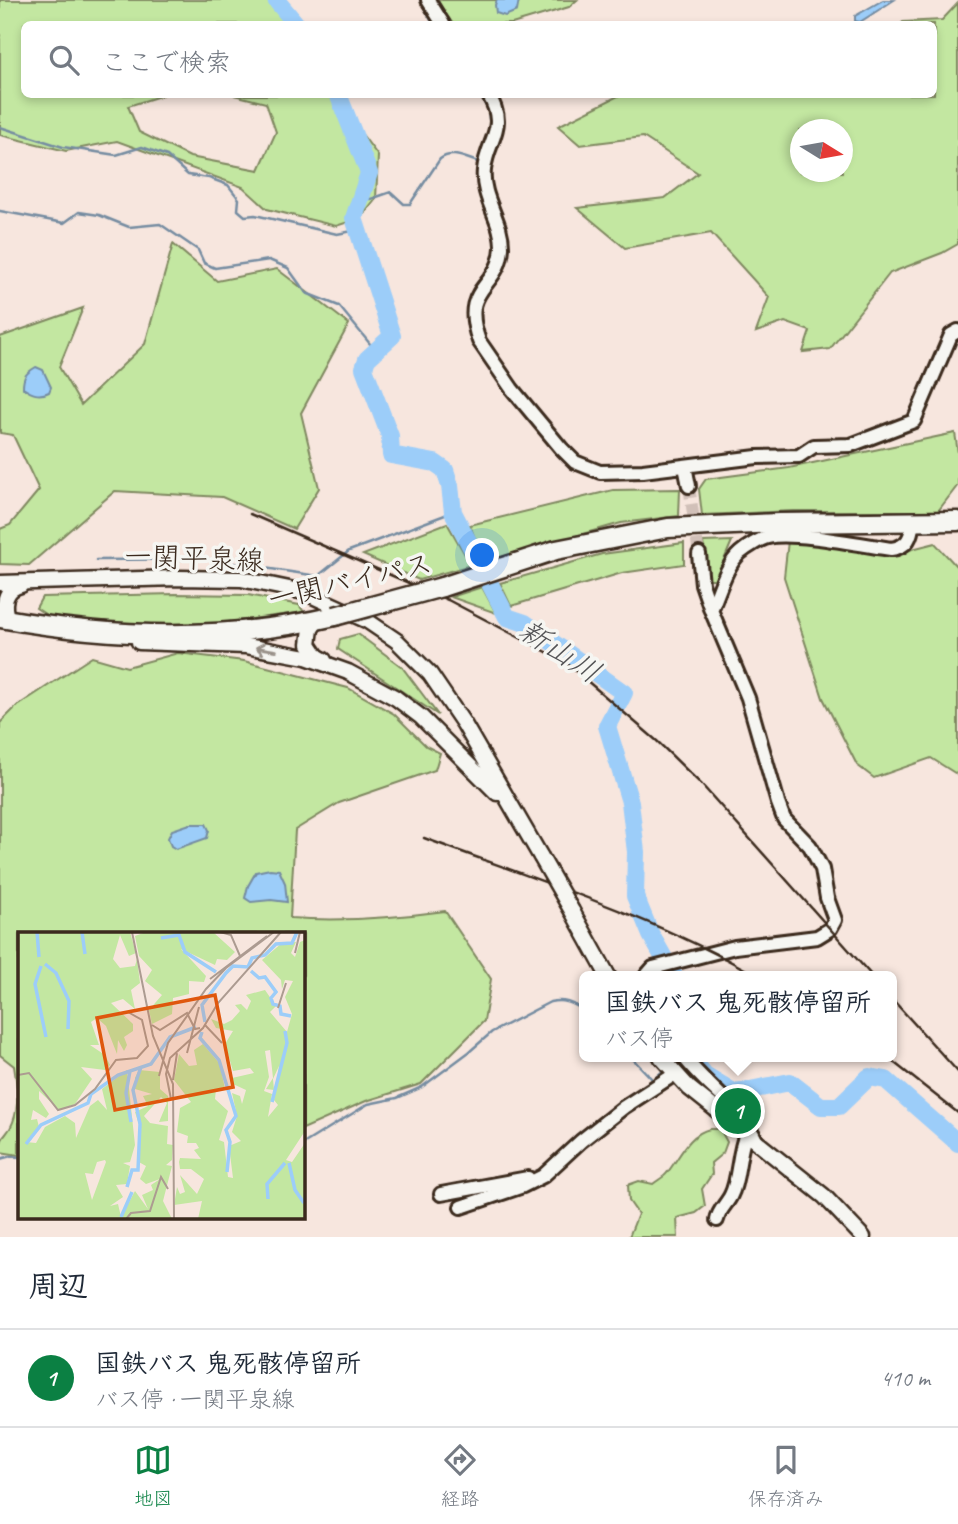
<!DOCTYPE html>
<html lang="ja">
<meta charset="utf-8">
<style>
:root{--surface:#fff;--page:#f6f6f7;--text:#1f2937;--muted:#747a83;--line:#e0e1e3;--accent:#0b8043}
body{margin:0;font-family:Caveat,"Klee One",sans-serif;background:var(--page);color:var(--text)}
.compass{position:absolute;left:790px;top:119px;width:63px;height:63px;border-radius:50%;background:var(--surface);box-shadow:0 4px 10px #0003;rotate:101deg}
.you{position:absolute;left:483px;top:556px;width:24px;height:24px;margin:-18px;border:5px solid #fff;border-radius:50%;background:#1a73e8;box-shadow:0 0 0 10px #1a73e833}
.badge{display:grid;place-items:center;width:46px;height:46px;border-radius:50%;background:var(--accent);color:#fff;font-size:23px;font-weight:700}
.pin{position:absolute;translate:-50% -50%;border:4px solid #fff;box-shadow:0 2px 7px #0006}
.popup{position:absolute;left:579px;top:971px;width:318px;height:91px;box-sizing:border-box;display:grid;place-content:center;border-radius:10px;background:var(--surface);filter:drop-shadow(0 2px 5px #0005);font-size:23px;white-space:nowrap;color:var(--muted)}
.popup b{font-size:26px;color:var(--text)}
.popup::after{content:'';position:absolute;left:50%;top:100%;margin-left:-14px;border:14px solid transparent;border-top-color:var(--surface)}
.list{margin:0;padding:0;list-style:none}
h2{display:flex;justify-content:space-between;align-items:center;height:91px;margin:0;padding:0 28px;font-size:30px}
h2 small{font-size:23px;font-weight:400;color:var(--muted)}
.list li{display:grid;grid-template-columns:46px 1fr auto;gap:21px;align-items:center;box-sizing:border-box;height:98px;padding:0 28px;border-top:2px solid var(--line)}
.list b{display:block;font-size:26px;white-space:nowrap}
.list p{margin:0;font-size:23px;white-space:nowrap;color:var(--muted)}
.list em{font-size:23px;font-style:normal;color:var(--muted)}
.icon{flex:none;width:38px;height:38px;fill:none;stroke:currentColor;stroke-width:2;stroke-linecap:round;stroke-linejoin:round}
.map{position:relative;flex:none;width:958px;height:1237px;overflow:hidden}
.search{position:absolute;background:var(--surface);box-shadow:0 4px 10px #0003;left:21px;right:21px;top:21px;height:77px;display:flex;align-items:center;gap:18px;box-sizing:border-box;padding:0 24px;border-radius:10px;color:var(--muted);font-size:26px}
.sheet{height:189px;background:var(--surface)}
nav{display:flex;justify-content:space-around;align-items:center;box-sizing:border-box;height:98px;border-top:2px solid var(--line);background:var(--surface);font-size:19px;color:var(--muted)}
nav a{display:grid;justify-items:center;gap:4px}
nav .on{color:var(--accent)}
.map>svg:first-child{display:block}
.green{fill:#c3e7a1;stroke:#7f8860;stroke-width:2;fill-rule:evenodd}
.water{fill:#9ccdf9;stroke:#758ca1;stroke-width:2}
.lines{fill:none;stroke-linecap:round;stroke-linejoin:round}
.stream{stroke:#758ca1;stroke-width:2.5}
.river{stroke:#9ccdf9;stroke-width:18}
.minor-tunnel{stroke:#d1c0b8;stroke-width:12;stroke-dasharray:12 6;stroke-linecap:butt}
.minor-casing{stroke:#3b2a1e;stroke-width:18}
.major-casing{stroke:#3b2a1e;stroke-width:19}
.highway-casing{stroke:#3b2a1e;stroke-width:23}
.minor{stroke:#f6f6f2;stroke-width:12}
.major{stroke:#f6f6f2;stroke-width:14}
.highway{stroke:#f6f6f2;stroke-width:18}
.rail{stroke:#3b2a1e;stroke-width:2.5}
.major-bridge-casing{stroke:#3b2a1e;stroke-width:19;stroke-linecap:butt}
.highway-bridge-casing{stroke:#3b2a1e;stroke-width:23;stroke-linecap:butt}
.major-bridge{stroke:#f6f6f2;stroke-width:14}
.highway-bridge{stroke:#f6f6f2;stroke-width:18}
.oneway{stroke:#989088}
.labels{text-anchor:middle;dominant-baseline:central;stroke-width:7;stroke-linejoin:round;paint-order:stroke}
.street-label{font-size:28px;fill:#3b2a1e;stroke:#f6f6f2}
.water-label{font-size:30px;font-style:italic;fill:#535355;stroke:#f6f6f2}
.inset-river{fill:none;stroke:#9ccdf9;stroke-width:3.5}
.inset-road{fill:none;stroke:#ac9b91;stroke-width:2}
.view{fill:#df570d;fill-opacity:0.15;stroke:#df570d;stroke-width:3.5}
.inset-edge{fill:none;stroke:#3b2a1e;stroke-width:3.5}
</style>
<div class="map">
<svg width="958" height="1237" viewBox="0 0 958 1237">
<rect width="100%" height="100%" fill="#f7e6de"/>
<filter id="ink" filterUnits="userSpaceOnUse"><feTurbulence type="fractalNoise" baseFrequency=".0143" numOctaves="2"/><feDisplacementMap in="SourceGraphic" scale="14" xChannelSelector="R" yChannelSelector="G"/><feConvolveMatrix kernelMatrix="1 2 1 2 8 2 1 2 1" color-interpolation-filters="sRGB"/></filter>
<g filter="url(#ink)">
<g class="green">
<polygon points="0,0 279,0 290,10 298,24 24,24 24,94 163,95 128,106 139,132 190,157 259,170 276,132 266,103 234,95 333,95 378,156 376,199 361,218 336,226 267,209 243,187 117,141 66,151 0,135"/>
<polygon points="436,0 577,0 569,7 512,24 453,24"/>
<path d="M958,3v241l-16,9 -52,20 -60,76 -27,3 7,-21 -25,-9 -29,10 13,-35 -58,-64 -86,15 -48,-40 88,-10 33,-25 -55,-36 -63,8 -22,-19 62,-31 314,-1v-70h-33l2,-2 39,-2zM800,130h42v42h-42z"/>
<polygon points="173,244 217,281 277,269 349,324 301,413 319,488 294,529 222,497 115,491 29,565 0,564 0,529 10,525 39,490 13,435 0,433 0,337 83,308 59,367 81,405 145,344"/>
<polygon points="955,433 958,453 958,485 938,511 793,511 702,515 699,489 706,479 789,468"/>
<polygon points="680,489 679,516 621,523 484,562 470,525 613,490"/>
<polygon points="447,523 471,565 419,580 363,555"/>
<polygon points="732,541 716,579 708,579 703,542"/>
<polygon points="788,541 897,556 912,549 935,543 958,568 958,775 931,758 874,778 857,765 823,698 784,577"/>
<polygon points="684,543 684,564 622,573 511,606 500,583 602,554"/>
<polygon points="482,587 496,613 451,597"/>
<polygon points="175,594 248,595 299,605 304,612 206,625 110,624 51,618 36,608 42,597"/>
<polygon points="358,634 402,667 438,715 338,649 340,639"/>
<path d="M178,653l66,8 104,27 46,26 32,32 14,7 -5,17 -96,33 -44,27 -5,88c53,4 103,0 155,-7l46,68 -7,42 -63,63 -55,17 -63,28v-195h-284v221l-19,-3c0,-19 8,-15 13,-30 7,-18 4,-38 1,-56l-14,-11v-332l17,-17 75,-49 35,10z"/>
<path d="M710,1129h10l7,13 -4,11 -12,10 1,11 -10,15 3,17 -9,7 -19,5 1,19h-49l9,-23 -9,-13 -1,-16 11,-4 14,3c5,-4 11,-7 14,-11 13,-16 21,-39 43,-44z"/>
</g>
<g class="water">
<polygon points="497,0 519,0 517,11 505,16 496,13 495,5"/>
<polygon points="883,0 894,0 860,22 855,21 855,16"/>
<path d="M36,367l7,3 8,17 -2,5c-10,5 -17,2 -26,-4 0,-12 3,-15 13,-21z"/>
<polygon points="190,824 206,824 209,830 207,838 176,849 171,846 168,838 172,830"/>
<polygon points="270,869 279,870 285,883 287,902 271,900 251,902 245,898 248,886 256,872"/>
</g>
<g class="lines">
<g class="stream">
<polyline points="420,0 433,24"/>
<polyline points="479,94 488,110 490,127"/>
<polyline points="0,127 63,147 116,155 142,147 167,156 188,175 209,178 228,185 239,199 238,210 245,216 255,215 337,234 358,230"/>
<path d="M361,198l10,1 20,-7 13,12h6l30,-45c11,-9 25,-1 38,3l2,-5"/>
<polyline points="0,211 64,223 79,212 99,215 129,227 160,224 198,250 204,263 215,268 269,260 288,268 306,293 339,306 375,350"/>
<polyline points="96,560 205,559 318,576 349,551 453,512"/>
<polyline points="631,1057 653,1080 666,1068"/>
<path d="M303,1144l65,-40 29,-6 25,-11 47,-35 23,-20 58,-30c14,-3 22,1 34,8"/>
<polyline points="0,1159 11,1156 19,1157"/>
</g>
<g class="river">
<polyline points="276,0 296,24"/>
<polyline points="338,94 369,173 354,218 392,336 367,359 364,368 390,436 391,455 435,463 445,470 450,486 453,512 507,617 525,623 624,693 607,726 630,802 636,852 635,896 651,935 674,976"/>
<polyline points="697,1065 705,1075 735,1093 790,1082 821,1106 839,1106 869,1077 886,1080 958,1143"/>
</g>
<polyline class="minor-tunnel" points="689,486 699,554"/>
<defs>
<g id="minor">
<polyline points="428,0 443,24"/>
<path d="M488,94c21,34 -1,45 -4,76 -3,28 19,51 18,78 -3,42 -43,37 -23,93l33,48 49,59 14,14 25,10 43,-1 114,-14 42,-1 15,-10 37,-1 63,-24 37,-86 7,-4"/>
<polyline points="685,466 689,486"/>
<polyline points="699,554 702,584 711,610"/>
<path d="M646,976l7,-8 82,-21 82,-10 13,-8 5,-9 -8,-22 -5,-29 -12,-23 -26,-27 -6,-16 -30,-105 -37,-88c8,-17 15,-45 29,-57 7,-6 20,-14 28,-16 24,-6 95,8 123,12 17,-2 20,-12 22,-27"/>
<path d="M684,1057c22,29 57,51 72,83"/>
<polyline points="441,1194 528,1178"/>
<polyline points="461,1207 523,1186 543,1176 581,1141 624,1107 675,1074"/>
<path d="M717,1220c2,-11 10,-16 14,-25 8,-15 7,-42 15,-61"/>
</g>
<g id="major">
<polyline points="0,583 178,578 241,579 304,592 366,620 397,641 430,674 464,724 541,857"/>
<path d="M8,620c-6,-15 -4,-31 13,-35"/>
<polyline points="317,620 311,629 309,644 317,656 324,660"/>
<polyline points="139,642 246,646 306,657 348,672 396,698 421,717 497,793"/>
<polyline points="572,911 608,976"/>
<polyline points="661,1057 689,1088 824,1196 863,1237"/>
</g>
<g id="highway">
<polyline points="442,587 556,550 668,528 779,523 958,521"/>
<path d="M0,618c111,20 224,24 335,-2"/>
</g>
</defs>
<use href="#minor" class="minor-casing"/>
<use href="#major" class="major-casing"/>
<use href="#highway" class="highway-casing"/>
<use href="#minor" class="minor"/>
<use href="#major" class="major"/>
<use href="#highway" class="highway"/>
<g class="rail">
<polyline points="250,514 448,600 564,661 657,741 702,785 872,976"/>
<path d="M424,838c112,42 229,78 333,138"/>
<polyline points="892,999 958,1072"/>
<polyline points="887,1057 958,1113"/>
</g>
<defs>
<polyline id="major-bridge" points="541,857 572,911"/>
<polyline id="highway-bridge" points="335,616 442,587"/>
</defs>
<use href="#major-bridge" class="major-bridge-casing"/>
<use href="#highway-bridge" class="highway-bridge-casing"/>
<use href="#major-bridge" class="major-bridge"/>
<use href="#highway-bridge" class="highway-bridge"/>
</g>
<defs><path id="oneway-shaft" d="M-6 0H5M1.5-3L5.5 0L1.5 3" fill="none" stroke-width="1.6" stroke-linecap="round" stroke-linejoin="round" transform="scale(1.75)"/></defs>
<use class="oneway" href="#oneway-shaft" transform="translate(266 649) rotate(-171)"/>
</g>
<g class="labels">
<g class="street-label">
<text transform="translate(194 558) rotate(2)">一関平泉線</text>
<text transform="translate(350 581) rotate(-13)">一関バイパス</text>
</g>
<g class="water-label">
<text transform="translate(560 651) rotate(33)">新山川</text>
</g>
</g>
<g transform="translate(18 932)">
<rect width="287" height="287" fill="#f7e6de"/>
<path d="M0,0h112l6,21 -7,3 -9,-21 -7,24 7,9 15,-2 2,-7 3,24 -9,7 4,19 -12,-10 -12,4 22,21v7l-9,6 3,8 -3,6 -6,-11 -1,14 -11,-28 -9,-8 -6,4 8,23h-9l15,10 5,10 -5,5 -24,-3 11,12 -17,25 -16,6 -20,-19v8l10,15 -3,4 -13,-8 -2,10 6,-1 2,8 -13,15 10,1 9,-16 20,-11 10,7 1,15 14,-32 8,-6 9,10 -5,-21 25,-19 8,75 -5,17 -7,1 7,3 -3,18 -11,1 7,12 -13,9 8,-2 3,13 14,-26 13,18 -6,-14 11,-5 -2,-5 9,-6 -14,5 -6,-5 6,-13 -9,-5 4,-30 -6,-19 13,-6 -5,-10 9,-2 -17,-5v-11l4,-8 21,2v17l8,7v25l-9,1 8,-19 -6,-6 -17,19 6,7 18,3 -1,18 6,1 -1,15 -6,5 6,1 -9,35 9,18h-154zM87,228l1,2 -14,38 -7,-27 8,1 4,-12zM128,0h67l22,20 -8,8 -10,-1 -2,6 -34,-16 25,27 -2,6 -15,-1v13l-16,4 -1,16 -20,10 -3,-14 13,-15 -17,-14 7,-11 -13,-14 -4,-20zM287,8v191l-19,29 6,2 13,-19v76h-107l4,-18 -28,4 3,-18 3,7 5,-2 -5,-17 17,19 7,-15 -13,-10h-11l-1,-7 1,-4 21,1 -7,-9 5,-2 -3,-5h-9l1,-7 -11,-4 3,-24 11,-6 -17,-22 5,-26 10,12 8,-1 -3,-15 9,-6 17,20 5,25h-9l-1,10 13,12 -9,29 5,2 4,35 5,1 -4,-32 12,-5 -9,-9 5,-16 -5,-23 8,3 2,8 4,-14 -13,-6 -1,-6 22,-5 -4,-5 -17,3 -8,-27 8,-13 -17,-3 -5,-9 13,5 8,-4 8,-9 -5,-6 6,-1 6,6 4,-9 -5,-6 19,-5 11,16 -6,6 17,20 5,-18 -7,-17 8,-16 -8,-1 -3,9 -1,-9 -19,-20 20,-17 14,-1 -5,11 4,4 5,-15zM252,118l3,28 -7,11 8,1 -1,-11 6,-13 -5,34 4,5 -10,12 4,-23 -8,-3 5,-14 -4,-26z" fill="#c3e7a1" fill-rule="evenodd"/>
<path class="inset-river" d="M19,0l2,25M64,0l3,22M143,6l18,-3 6,17 31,20M27,32l11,9 13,28 -1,28M23,34l-6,18 11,53M233,39l8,7 6,-1 11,15 -5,6 2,6 7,2 1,8 10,2M187,90l-3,-17 24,-32 7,-7 15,1 4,-9 13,-3 11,-11 16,-1 5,-11M184,100l-2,6 19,22 17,56 -10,14 4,12 -3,30M112,139l-4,22 5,29M254,170l15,-59 -2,-12M8,212l15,-19 47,-22 3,-9 27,-19 33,-11 19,-27 26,-10M271,231l6,27 9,13M109,255l5,-17h6l2,-46 -7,-34 8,-23M250,267l-1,-15 18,-21M103,285l11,-25"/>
<path class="inset-road" d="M114,0l21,104 20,48 1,135M202,0l11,3 9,21M277,21l5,-21M192,47l57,-43M260,76l8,-25M134,93l8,5 27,-17 8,16 5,-1M187,93l17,18M169,121l12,-46M0,143l11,-2 29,37 17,-5 20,-16 21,-29 21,-2 11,-12 -6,-26 -14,-8M141,144l9,-33 38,-54 20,-21 48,-36M155,148l4,-27M153,167l-5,-25 4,-16 33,-30 15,-25 63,-71M108,287l5,-6 19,-2 11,-34 7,12"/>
<path class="view" d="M197,63l18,92 -118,23 -18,-92z"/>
<rect width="287" height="287" class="inset-edge"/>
</g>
</svg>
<svg class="compass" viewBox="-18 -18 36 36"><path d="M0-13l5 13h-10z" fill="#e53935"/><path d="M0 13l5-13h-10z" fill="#747a83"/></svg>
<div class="you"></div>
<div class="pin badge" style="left:738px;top:1111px">1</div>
<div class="popup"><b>国鉄バス 鬼死骸停留所</b>バス停</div>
<div class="search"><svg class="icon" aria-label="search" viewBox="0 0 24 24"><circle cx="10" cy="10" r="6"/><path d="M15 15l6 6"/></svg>ここで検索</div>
</div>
<section class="sheet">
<h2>周辺<small></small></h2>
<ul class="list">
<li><span class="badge">1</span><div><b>国鉄バス 鬼死骸停留所</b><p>バス停 · 一関平泉線</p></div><em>410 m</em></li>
</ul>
</section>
<nav>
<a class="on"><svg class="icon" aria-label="map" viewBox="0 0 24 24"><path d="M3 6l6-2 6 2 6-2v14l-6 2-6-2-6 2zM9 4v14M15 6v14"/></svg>地図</a>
<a><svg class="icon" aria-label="directions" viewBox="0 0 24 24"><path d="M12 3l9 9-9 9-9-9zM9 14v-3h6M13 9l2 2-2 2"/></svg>経路</a>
<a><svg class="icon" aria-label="saved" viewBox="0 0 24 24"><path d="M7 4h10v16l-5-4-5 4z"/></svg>保存済み</a>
</nav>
